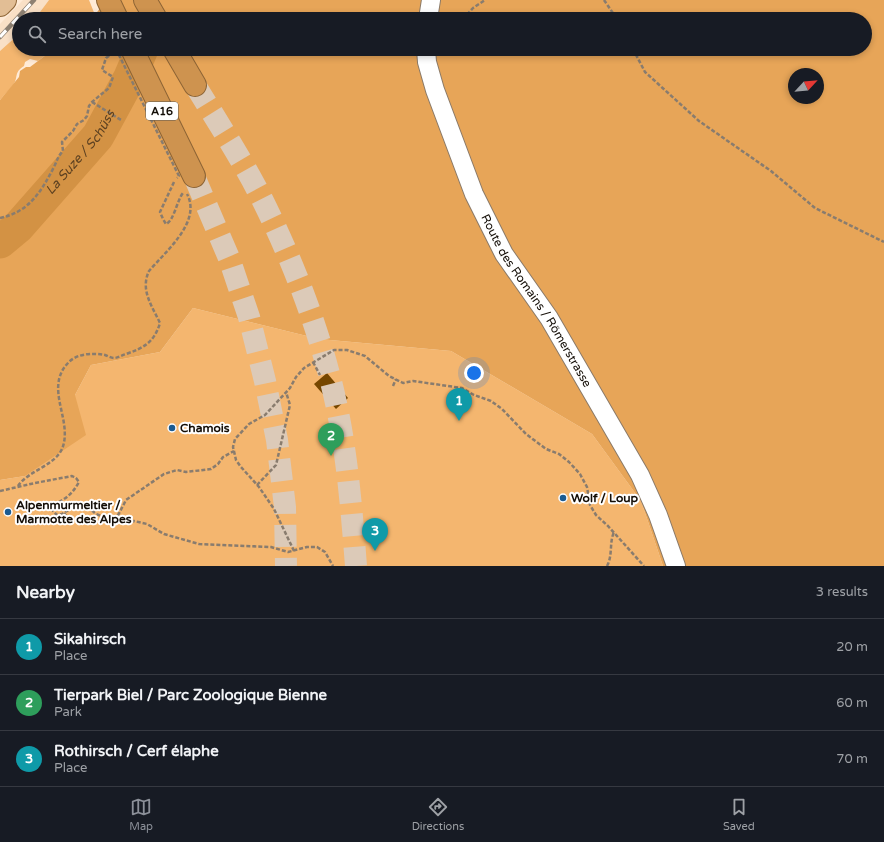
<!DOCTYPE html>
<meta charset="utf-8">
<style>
:root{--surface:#171b24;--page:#20242c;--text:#f1f3f6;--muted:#9ea1a6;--line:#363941;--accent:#8c9099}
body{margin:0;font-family:"Varela Round",sans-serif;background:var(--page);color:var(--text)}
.compass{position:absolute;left:788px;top:68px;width:36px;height:36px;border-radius:50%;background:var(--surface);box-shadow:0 2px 6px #0003;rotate:64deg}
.you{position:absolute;left:474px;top:373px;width:14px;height:14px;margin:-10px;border:3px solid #fff;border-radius:50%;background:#1a73e8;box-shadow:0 0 0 6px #1a73e833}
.badge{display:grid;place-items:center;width:26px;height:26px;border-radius:50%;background:var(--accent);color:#fff;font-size:13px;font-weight:700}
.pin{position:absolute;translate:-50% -33px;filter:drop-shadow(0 1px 2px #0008)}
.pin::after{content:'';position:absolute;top:21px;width:14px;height:12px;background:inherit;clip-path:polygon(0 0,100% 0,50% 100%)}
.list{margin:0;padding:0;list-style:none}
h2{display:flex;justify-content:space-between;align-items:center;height:52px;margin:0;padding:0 16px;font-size:17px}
h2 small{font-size:13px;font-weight:400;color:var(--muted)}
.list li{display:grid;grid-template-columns:26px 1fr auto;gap:12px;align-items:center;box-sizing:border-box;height:56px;padding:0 16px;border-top:1px solid var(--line)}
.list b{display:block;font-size:15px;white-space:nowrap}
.list p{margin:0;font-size:13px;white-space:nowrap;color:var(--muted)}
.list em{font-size:13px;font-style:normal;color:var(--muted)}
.icon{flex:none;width:22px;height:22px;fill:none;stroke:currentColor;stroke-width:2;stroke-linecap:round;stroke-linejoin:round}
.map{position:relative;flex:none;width:884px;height:566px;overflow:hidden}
.search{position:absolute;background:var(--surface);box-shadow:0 2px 6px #0003;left:12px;right:12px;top:12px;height:44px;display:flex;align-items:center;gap:10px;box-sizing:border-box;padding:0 14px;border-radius:22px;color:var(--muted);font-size:15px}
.sheet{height:220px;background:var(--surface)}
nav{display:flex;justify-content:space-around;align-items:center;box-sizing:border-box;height:56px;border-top:1px solid var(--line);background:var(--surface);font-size:11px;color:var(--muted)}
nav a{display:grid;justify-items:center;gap:2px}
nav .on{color:var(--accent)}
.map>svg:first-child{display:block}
.built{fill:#f9e0c6}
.green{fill:#f4b66f}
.forest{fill:#e7a558;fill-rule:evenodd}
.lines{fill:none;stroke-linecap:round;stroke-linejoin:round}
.river{stroke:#d39244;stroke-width:33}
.building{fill:#764700}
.highway-tunnel{stroke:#dccab8;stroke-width:22;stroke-dasharray:22 11;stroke-linecap:butt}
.minor-casing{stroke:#8b7a68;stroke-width:20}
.major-casing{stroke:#8d6435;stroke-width:24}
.highway-casing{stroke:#8d6435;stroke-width:24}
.path{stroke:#897c6e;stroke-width:2.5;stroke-dasharray:4 2;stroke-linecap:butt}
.minor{stroke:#fff;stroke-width:18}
.major{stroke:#e2be95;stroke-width:22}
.highway{stroke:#ce934f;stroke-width:22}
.rail-casing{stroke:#8d8072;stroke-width:4.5}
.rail{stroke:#fff;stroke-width:3;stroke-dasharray:9;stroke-linecap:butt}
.path-bridge{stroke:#897c6e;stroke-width:2.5;stroke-dasharray:4 2;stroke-linecap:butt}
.poi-dot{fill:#1c5b91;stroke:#fff;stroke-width:1.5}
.labels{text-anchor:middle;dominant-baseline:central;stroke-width:4;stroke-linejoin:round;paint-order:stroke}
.shield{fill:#fff;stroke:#5a5651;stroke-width:1}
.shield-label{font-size:11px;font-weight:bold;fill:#130d06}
.street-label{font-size:12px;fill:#130d06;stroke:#fff}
.poi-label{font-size:12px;font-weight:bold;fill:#130d06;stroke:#fff;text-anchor:start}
.water-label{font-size:13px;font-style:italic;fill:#5d4121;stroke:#fff}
</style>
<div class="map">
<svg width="884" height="566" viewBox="0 0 884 566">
<rect width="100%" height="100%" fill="#ffebd7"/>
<polygon class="built" points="23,0 49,0 40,12 40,16 38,19 19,19 19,34 0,51 0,24"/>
<g class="green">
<polygon points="49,0 89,0 95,15 92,19 38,19 40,16 40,12"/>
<path d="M19,34v15h35l-16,12 -8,-2 -5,3 -1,4c-11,7 -5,11 -11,19 -4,5 -9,10 -13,15v-49z"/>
<polygon points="193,308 319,339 451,351 592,434 641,501 663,566 0,566 0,480 25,476 75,395 91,365 160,352"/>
</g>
<path class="forest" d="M106,0h778v566h-221l-22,-65 -49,-67 -141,-83 -132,-12 -126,-31 -33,44 -69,13 -16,30 11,40 -61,41 -25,4v-380l19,-23 1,-6 6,-4h4l24,-18h811v-30h-773zM794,74h24v24h-24z"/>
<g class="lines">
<path class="river" id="s1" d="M0,242l18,-15 80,-91 32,-59 12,-28"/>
</g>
<polygon class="building" points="327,373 348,398 336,409 314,384"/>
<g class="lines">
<g class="highway-tunnel">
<path d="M195,85c22,36 46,73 66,112 28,56 52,116 68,177 17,63 22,128 27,192"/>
<polyline points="194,176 229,258 249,317 265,381 277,440 285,507 286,566"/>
</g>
<defs>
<g id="minor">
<polyline points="428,19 431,0"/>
<path id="s2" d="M426,49l1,13 8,28 39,104 30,60 45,64 91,157 18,40 18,51"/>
</g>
<polyline id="major" points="0,5 5,0"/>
<g id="highway">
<polyline points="108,0 117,19"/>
<polyline points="145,0 156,19"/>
<polyline points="132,49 194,176"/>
<polyline points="174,49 195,85"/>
</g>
</defs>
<use href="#minor" class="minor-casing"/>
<use href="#major" class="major-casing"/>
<use href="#highway" class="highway-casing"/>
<g class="path">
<polyline points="604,0 617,19"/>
<polyline points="463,19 473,8 485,0"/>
<polyline points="633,49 645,72 699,121 771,171 815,208 884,242"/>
<polyline points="92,102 121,120"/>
<path d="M174,182l-14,30 3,7 3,5c8,-3 11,-24 17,-31"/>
<path d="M0,218c29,-6 41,-26 54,-51 3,-6 4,-11 9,-16l-1,-9 11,-11 4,-7 7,-4 3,-4 2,-10 3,-4 17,-14 4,-11 -11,-7 4,-12 7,-5"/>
<polyline points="313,362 320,375"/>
<polyline points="393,386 396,379"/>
<polyline points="257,485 276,465 290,405 286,392"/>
<path d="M18,486c10,-15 36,-20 44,-37 12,-29 -20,-62 8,-88 9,-8 24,-8 35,-6 3,1 6,3 9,3 4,0 8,-3 12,-4 17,-6 28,-11 34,-31 -8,-17 -20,-33 -11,-52 16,-19 53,-49 38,-77"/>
<path d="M0,491l35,-8 37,-7 4,2 3,4c-6,11 -13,17 -24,22l-2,7 4,4 5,-1 13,-8 8,-1 6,3 7,6 13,5 14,4 11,-2 13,3 17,10 35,10 72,3 17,5 19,-5h10l8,5 8,14"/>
<polyline points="64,513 69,520"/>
<polyline points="115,521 126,500 164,474 177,470 186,472 211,469 218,464 223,457 234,451"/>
<polyline points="294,551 274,509 259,487 241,467 236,460 233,447 235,439 249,424 265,415 290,388 296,377 304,368 334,350 347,350 365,356 389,376 403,383 413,381 462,388 474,395 491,401 502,409 526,434 546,449 559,454 569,462 580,474 587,487 590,505 596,515 608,526 644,566"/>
<path d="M607,566c6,-11 2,-23 7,-34"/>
</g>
<use href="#minor" class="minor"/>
<use href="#major" class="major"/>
<use href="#highway" class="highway"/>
<defs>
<polyline id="rail" points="0,37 34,0"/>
</defs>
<use href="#rail" class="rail-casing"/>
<use href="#rail" class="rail"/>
<polyline class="path-bridge" points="116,49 179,176 177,178"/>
</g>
<g class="poi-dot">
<circle cx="172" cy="428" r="4"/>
<circle cx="563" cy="498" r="4"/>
<circle cx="8" cy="512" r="4"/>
</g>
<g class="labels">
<rect class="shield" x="146" y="102" width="32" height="18" rx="3"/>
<g class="shield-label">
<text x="162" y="111">A16</text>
</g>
<g class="street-label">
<text stroke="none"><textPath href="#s2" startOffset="277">Route des Romains / Römerstrasse</textPath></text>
</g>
<g class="poi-label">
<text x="180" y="428">Chamois</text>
<text x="571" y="498">Wolf / Loup</text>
<text x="16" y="505">Alpenmurmeltier /<tspan x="16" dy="14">Marmotte des Alpes</tspan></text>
</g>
<g class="water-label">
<text stroke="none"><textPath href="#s1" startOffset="121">La Suze / Schüss</textPath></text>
</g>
</g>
</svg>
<svg class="compass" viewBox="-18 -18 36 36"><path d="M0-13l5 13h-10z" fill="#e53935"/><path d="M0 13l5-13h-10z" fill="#9ea1a6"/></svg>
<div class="you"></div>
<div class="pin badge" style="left:459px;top:421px;background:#0f9aa8">1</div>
<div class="pin badge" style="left:331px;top:456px;background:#2e9e5b">2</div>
<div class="pin badge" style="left:375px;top:551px;background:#0f9aa8">3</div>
<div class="search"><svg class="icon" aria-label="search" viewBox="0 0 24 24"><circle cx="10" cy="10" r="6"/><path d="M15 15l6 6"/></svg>Search here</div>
</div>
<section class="sheet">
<h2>Nearby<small>3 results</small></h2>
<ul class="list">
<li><span class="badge" style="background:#0f9aa8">1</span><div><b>Sikahirsch</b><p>Place</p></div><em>20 m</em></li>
<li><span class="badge" style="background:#2e9e5b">2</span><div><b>Tierpark Biel / Parc Zoologique Bienne</b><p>Park</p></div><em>60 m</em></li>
<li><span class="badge" style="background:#0f9aa8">3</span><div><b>Rothirsch / Cerf élaphe</b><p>Place</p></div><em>70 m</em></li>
</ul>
</section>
<nav>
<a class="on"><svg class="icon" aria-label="map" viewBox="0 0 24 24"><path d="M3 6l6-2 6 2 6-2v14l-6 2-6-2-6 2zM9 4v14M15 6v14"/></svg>Map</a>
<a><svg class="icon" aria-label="directions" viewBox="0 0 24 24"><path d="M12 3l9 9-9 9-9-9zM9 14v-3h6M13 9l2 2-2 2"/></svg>Directions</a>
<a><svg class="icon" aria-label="saved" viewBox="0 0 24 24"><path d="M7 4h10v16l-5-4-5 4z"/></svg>Saved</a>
</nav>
